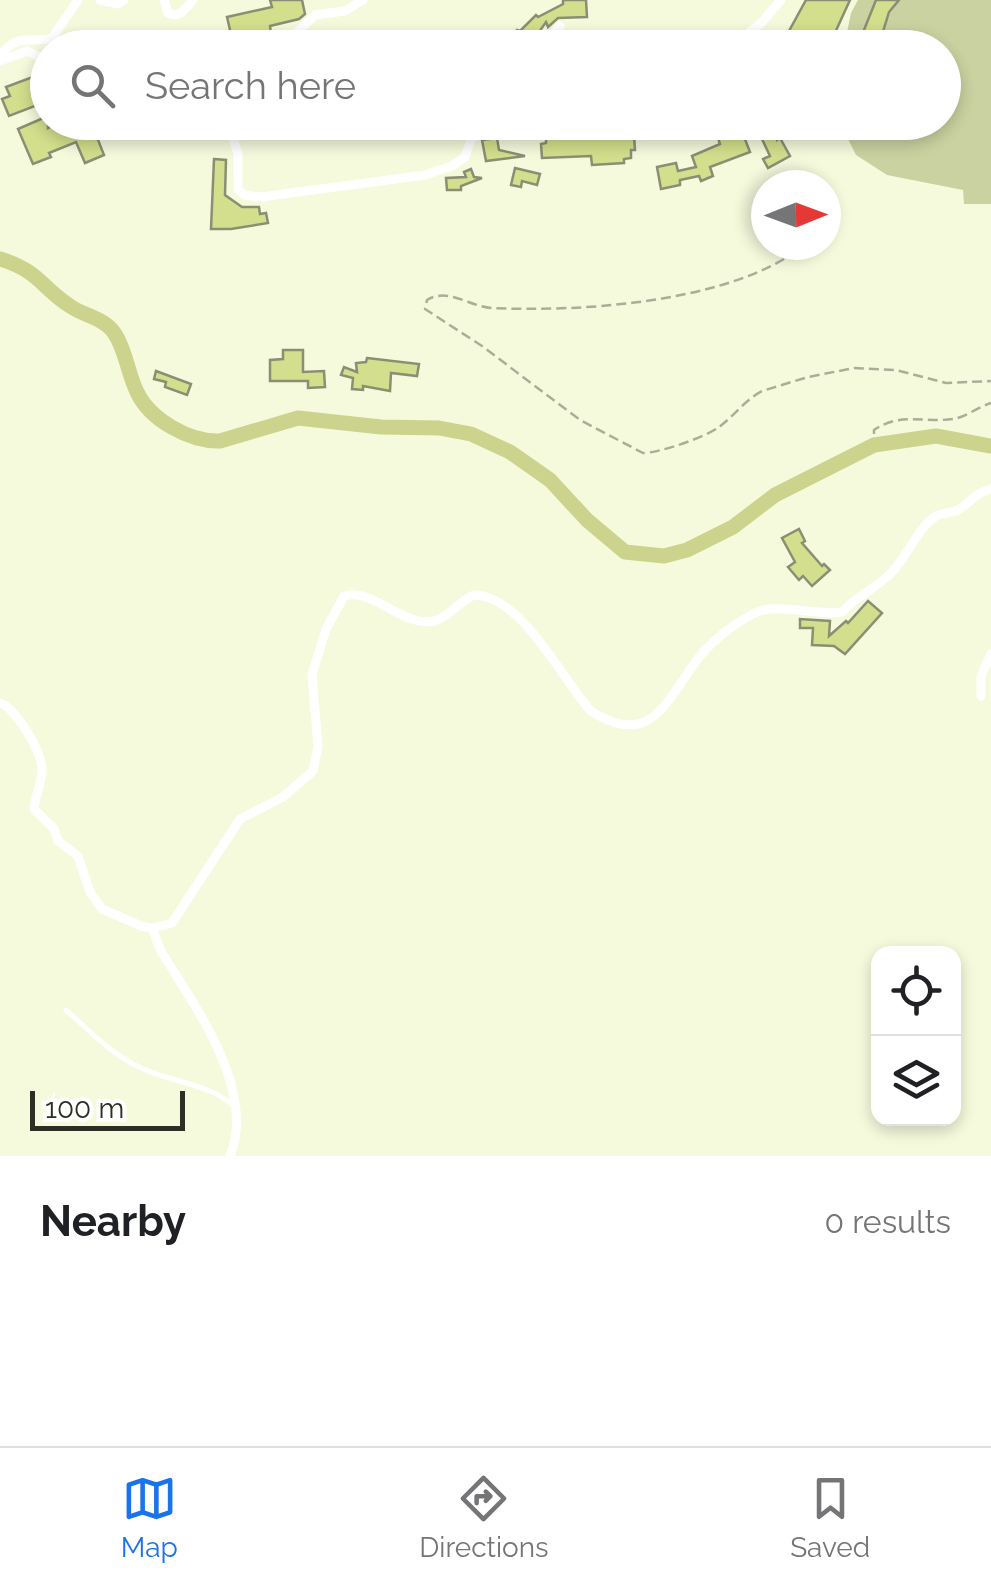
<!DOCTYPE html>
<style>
:root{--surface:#fff;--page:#f6f6f6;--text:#202124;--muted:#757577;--line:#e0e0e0;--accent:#1a73e8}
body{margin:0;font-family:Raleway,sans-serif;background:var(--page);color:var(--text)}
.controls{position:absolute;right:30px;bottom:30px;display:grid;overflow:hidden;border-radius:20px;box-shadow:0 5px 15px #0003}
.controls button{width:90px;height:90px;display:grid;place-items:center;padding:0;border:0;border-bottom:2px solid var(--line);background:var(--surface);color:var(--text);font:50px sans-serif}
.compass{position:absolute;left:751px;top:170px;width:90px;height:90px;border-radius:50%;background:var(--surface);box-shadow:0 5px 15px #0003;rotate:89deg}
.scale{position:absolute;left:30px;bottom:25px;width:155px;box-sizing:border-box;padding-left:10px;border:5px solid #2d2f24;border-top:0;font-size:28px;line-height:35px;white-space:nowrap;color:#2d2f24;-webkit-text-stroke:8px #fff;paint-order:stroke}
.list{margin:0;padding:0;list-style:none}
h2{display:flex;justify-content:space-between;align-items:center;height:130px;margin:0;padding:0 40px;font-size:42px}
h2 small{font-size:32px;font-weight:400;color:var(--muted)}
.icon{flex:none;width:55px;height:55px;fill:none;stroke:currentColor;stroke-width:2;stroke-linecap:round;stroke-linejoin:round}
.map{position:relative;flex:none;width:991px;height:1156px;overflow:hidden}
.search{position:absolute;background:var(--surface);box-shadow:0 5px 15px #0003;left:30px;right:30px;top:30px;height:110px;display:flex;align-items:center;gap:25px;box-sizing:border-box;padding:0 35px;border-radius:55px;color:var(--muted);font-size:38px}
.sheet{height:290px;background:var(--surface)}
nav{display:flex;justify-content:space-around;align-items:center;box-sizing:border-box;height:140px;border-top:2px solid var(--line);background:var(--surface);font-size:28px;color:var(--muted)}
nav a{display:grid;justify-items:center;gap:5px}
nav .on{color:var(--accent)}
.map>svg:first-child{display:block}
.green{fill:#cad2a1}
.building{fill:#d3df8c;stroke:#8a8f74;stroke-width:2.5}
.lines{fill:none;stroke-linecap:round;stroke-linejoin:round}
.path{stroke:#aaae98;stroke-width:2.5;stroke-dasharray:10 5;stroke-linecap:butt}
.service{stroke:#fff;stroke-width:5}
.minor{stroke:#fff;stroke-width:9}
.primary{stroke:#cbd38c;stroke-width:15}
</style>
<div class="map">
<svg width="991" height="1156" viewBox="0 0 991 1156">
<rect width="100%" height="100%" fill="#f5fadd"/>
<polygon class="green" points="858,0 991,0 991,204 964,204 963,190 887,175 856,155 840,123 944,122 944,48 844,47 851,13"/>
<g class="building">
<polygon points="270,0 302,0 305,14 299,19 270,26 271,34 233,43 227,17 272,7"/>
<polygon points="563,0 586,0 587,17 558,18 548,27 546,22 528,48 509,45 517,30 520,31 536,15 538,17 563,4"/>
<polygon points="806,0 850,0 828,48 819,48 789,31"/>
<polygon points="876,0 899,0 889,12 881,38 862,35"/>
<polygon points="46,72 48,101 9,116 2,99 10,96 6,87"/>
<polygon points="48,116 48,128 61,122 91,122 104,155 85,163 76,142 49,153 51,157 33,164 18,129"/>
<polygon points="754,122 774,122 777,140 780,138 790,156 768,168 763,159 770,156"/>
<polygon points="622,128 622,136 634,135 635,150 631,150 631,158 624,159 624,163 592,165 591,156 542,158 541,144 546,143 546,136"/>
<polygon points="741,129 750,152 710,167 713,176 701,181 699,176 680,180 680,185 661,189 657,167 676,163 678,171 696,167 692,156 720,144 718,138"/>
<polygon points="497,138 499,150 525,156 486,161 482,140"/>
<polygon points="214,159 226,160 225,195 242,207 259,207 260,214 266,213 268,223 231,229 211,229"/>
<polygon points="515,168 540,174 537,185 522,181 521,187 511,185"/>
<polygon points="471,169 474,177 482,178 461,186 461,190 447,190 446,178 466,177 464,172"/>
<polygon points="283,350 303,350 303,372 324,371 325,387 308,388 308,381 270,381 270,360 283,359"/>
<polygon points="367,358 419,364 417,376 391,373 390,391 363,386 363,390 352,389 353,378 341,375 344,367 357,372 356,363 366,362"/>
<polygon points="156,371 191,384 187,395 165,387 166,382 154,379"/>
<polygon points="799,529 805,541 802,543 822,566 824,564 830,570 812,586 803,576 799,580 788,567 795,562 782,538"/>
<polygon points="868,601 882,613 845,654 834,646 812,645 813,628 800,628 800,619 830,621 829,636 846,621 848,623"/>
</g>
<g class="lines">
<g class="path">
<path d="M784,259c-75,44 -205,53 -292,49 -22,-1 -44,-21 -65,-8l-2,9 57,37 98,74 63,33c16,0 63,-16 76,-26 15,-11 26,-27 43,-36l46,-14 46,-9 42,2 50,13 45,-2"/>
<path d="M874,434v-4c26,-18 51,-7 79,-11 13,-2 25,-12 38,-16"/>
</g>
<path class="service" d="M66,1010c24,21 46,45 75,58 32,15 69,15 95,40"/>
<g class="minor">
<polyline points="100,0 118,4 124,0"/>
<path d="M164,0l4,13c12,6 18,-5 25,-13"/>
<polyline points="281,48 315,15 345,11 363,0"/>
<polyline points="540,48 560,26"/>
<polyline points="730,48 762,22 781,0"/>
<path d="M0,56c18,-24 28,-12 52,-18l26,-38"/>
<polyline points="0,61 27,51 48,61"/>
<polyline points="228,122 238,154 238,189 244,195 261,197 425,175 452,166 465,157 471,140 479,132 553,122"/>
<polyline points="981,696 981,676 991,654"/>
<path d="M0,703c16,5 42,49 42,67 0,13 -7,26 -8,39l20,20 4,12 20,15 12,36 12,17 39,17 11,2 20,-5 68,-104 43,-22 30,-26 5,-25 -6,-71 14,-46 18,-33c30,-9 58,32 90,25 16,-4 25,-20 40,-26 47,0 87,83 117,116 59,38 75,-9 106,-51 14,-19 39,-38 60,-48 19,-9 62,4 85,0 14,-16 35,-24 50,-40 14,-14 28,-47 44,-56 6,-4 15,-2 22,-6 13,-8 17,-17 33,-21"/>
<path d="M152,928l9,23c34,56 96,139 69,205"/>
</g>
<path class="primary" d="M0,259c39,12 41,28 70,47 14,10 35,12 45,28 11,17 13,40 22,58 13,28 53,50 83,49l78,-23 83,9 58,1 32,6 39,18 40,28 37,40 38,32 39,4 23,-6 46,-23 42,-32 99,-50 62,-9 55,10"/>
</g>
</svg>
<div class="controls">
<button><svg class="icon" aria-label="locate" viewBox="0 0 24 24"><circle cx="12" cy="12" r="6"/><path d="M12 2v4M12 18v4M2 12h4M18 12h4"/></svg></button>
<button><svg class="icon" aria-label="layers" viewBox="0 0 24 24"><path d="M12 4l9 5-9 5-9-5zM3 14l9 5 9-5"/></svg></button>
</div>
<svg class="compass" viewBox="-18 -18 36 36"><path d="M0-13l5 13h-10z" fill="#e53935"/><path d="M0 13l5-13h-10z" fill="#757577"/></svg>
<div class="scale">100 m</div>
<div class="search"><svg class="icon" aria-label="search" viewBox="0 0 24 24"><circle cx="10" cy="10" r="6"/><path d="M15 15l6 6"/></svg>Search here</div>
</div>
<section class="sheet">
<h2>Nearby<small>0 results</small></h2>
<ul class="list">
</ul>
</section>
<nav>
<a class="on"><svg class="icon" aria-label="map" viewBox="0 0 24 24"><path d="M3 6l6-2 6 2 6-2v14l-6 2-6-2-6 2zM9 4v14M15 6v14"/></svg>Map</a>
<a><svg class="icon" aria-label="directions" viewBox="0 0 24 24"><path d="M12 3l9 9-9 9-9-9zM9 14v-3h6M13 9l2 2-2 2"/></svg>Directions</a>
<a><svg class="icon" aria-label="saved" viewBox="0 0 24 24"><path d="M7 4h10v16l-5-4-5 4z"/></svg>Saved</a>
</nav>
